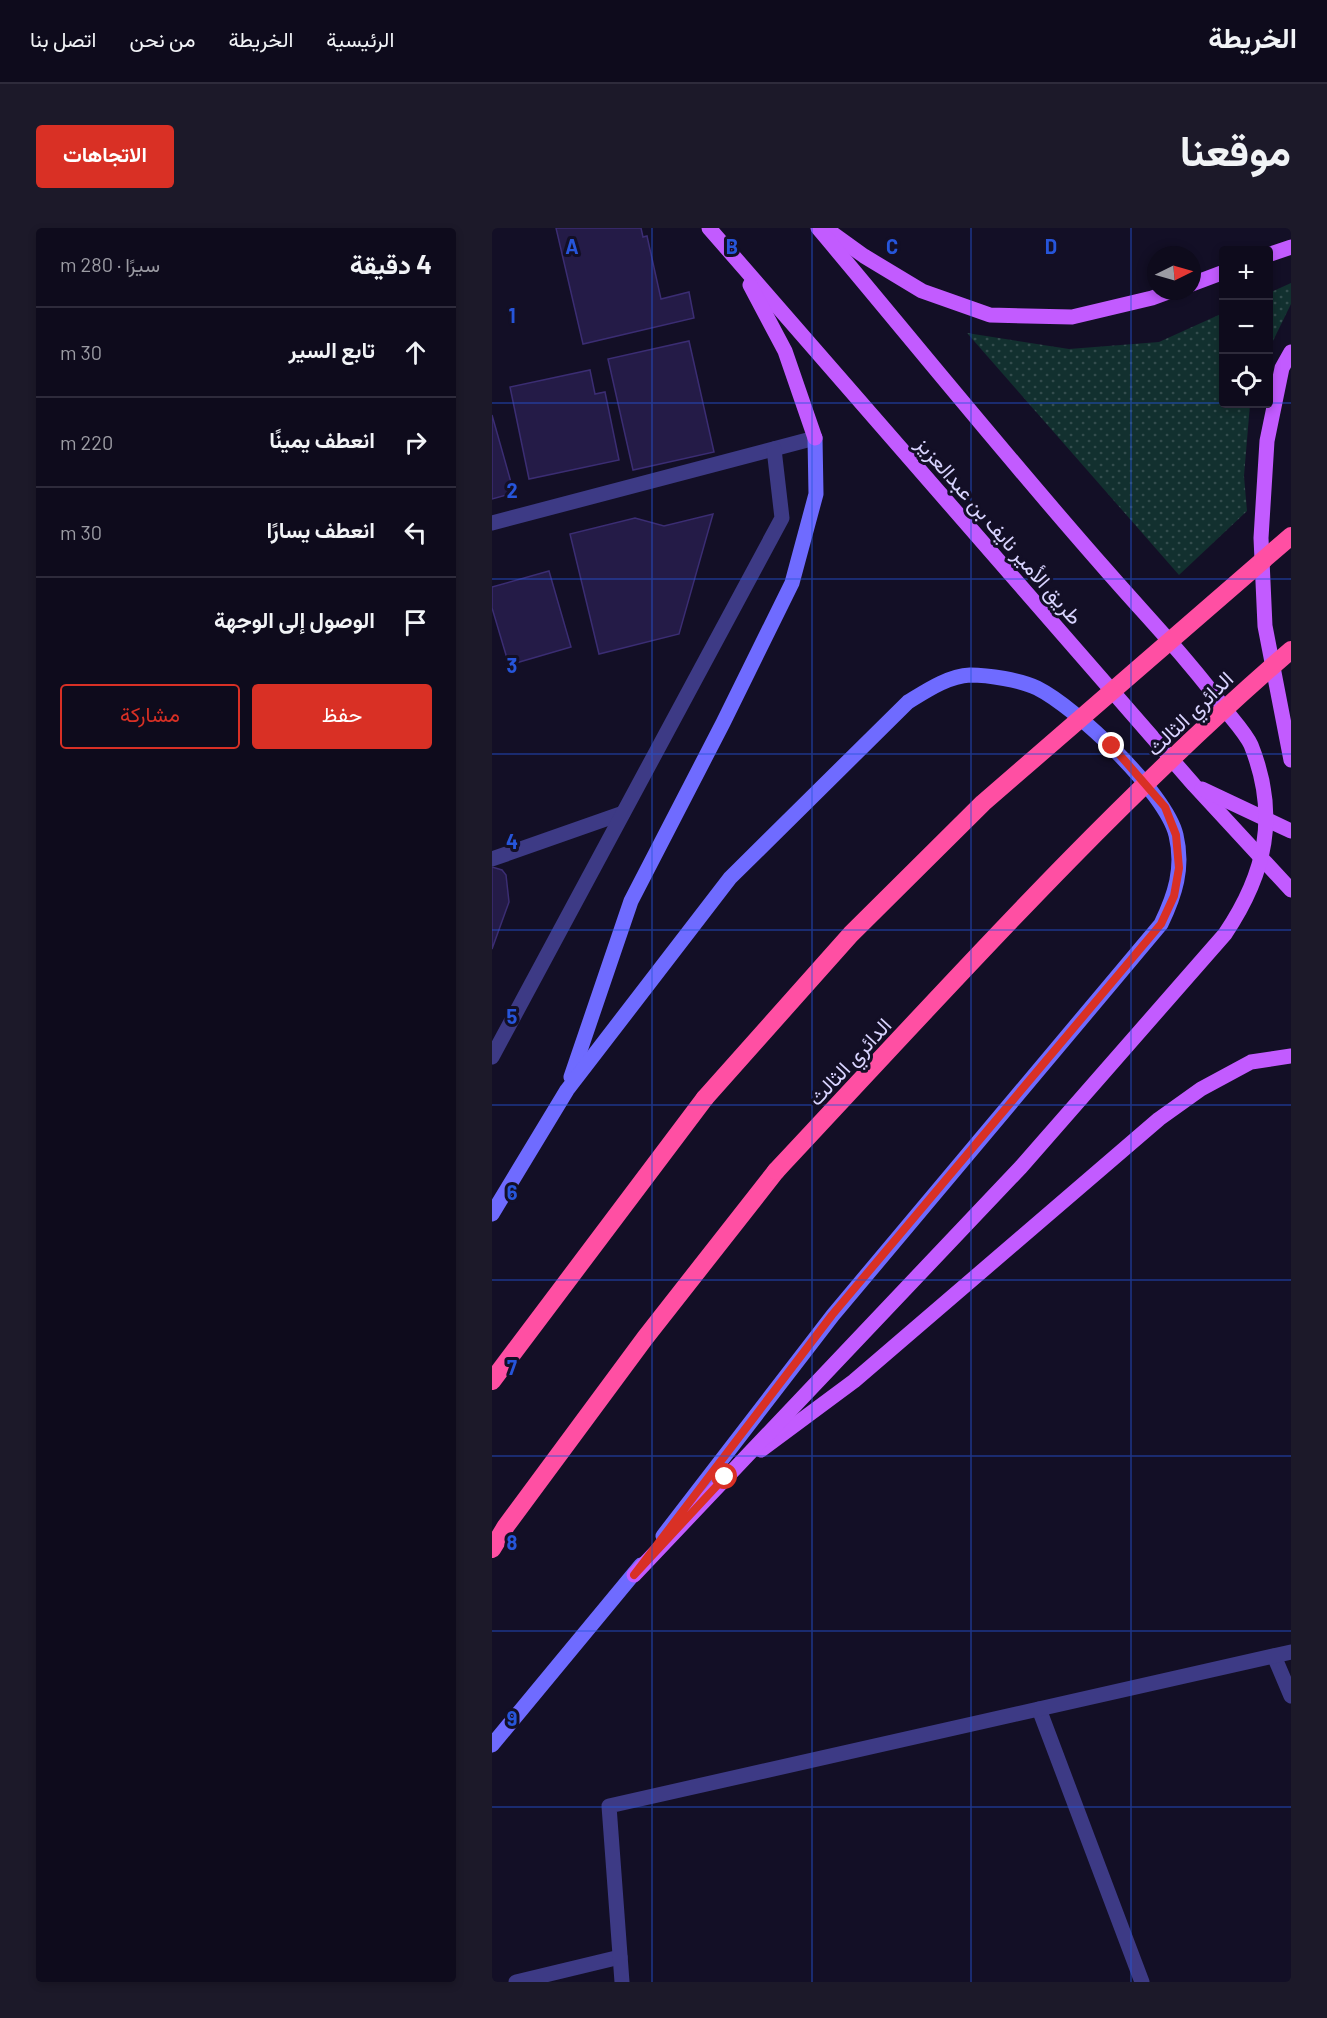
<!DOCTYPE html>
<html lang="ar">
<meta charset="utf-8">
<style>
:root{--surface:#0e0b1c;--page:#1c1929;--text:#f1f3f6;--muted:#9b9ba3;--line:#2e2b3b;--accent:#d93025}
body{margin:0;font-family:Barlow,Vazirmatn,sans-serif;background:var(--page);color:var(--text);direction:rtl}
.controls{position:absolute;right:18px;top:18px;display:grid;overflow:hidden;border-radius:6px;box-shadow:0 3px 9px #0003}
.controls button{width:54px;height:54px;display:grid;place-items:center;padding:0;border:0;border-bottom:2px solid var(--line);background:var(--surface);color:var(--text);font:30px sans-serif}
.compass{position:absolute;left:655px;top:18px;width:54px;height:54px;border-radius:50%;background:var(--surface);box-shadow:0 3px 9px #0003;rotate:85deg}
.stop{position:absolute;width:18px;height:18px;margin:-14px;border:4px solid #d93025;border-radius:50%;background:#fff}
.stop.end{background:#d93025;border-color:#fff;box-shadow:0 2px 6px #0008}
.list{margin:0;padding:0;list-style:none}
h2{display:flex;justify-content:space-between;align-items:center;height:78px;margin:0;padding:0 24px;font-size:26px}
h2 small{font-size:20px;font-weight:400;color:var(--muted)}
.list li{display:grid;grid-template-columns:39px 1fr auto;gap:18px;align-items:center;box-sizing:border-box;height:90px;padding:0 24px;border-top:2px solid var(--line)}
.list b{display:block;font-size:22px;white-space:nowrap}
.list em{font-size:20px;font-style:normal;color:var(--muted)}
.actions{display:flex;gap:12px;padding:18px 24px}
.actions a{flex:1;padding:14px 0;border:2px solid var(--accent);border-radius:6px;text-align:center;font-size:21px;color:var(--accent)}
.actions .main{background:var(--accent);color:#fff}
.icon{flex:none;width:33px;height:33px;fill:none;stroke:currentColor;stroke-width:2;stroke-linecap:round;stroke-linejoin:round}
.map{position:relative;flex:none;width:799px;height:1754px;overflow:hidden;direction:ltr;border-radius:6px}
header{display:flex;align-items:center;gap:36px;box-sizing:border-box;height:84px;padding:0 30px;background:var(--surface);border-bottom:2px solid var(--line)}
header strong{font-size:28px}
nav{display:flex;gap:33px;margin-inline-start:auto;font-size:21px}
.intro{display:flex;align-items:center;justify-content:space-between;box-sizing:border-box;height:144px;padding:0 36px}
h1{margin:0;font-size:42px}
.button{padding:15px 27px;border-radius:6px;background:var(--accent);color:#fff;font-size:21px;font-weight:700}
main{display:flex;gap:36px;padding:0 36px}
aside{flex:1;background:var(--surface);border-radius:6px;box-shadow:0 3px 9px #0003}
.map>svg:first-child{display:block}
.grass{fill:url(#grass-dots)}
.building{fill:#241b47;stroke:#3b2d73;stroke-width:1.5}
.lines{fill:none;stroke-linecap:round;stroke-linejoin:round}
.street{stroke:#3d3a85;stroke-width:15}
.secondary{stroke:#6f6bff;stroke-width:15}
.primary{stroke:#c25bff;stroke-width:15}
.highway{stroke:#ff4fa3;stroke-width:18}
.highway-bridge{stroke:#ff4fa3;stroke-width:18}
.route{stroke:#d93025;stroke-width:8}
.grid{fill:none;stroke:#2655da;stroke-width:1.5;stroke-opacity:0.55}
.labels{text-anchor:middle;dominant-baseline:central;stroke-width:6;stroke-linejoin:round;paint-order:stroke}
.street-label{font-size:21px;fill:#d9d4ff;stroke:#130f26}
.grid-label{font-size:20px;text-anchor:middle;font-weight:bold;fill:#2655da;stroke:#130f26;stroke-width:6;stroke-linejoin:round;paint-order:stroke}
</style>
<header>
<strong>الخريطة</strong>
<nav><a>الرئيسية</a><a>الخريطة</a><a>من نحن</a><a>اتصل بنا</a></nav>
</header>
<div class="intro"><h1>موقعنا</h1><a class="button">الاتجاهات</a></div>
<main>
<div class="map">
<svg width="799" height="1754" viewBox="0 0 799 1754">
<defs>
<pattern id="grass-dots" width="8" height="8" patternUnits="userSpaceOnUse" patternTransform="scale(1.5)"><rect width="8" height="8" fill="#12302f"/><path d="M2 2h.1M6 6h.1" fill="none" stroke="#344d4e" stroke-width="1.8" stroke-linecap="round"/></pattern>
</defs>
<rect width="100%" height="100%" fill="#130f26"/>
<g class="grass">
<polygon points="799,55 799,76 777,121 777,65"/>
<polygon points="731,85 732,176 758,176 752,248 755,283 687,347 475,105 577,121 667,114"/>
</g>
<g class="building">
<polygon points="64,0 149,0 151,9 155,8 169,71 197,64 202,90 91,116"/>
<polygon points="197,113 222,224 141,242 116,131"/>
<polygon points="98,142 103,166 113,164 127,232 37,251 18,159"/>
<polygon points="0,187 22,265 0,271"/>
<polygon points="221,286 187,406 107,426 78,306 143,290 172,298"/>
<polygon points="57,343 79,419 17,437 0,380 0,359"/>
<polygon points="0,639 10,642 14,647 17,674 0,721"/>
</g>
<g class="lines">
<g class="street">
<polyline points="0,295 323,210"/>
<polyline points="0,631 131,585"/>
<polyline points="0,829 290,290 282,221"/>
<polyline points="782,1428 799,1468"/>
<polyline points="547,1481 650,1754"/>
<polyline points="24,1754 128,1729"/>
<polyline points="130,1754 117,1578 799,1424"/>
</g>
<g class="secondary">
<polyline points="79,849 139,673 231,495 300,355 324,266 323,210"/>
<path d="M0,986l75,-124 163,-212 178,-176c18,-11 40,-26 62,-27 18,0 51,5 67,13 40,20 129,105 139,147 8,33 -1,60 -15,89l-328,391 -170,221"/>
<polyline points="0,1517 149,1337"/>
</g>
<g class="primary">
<polyline points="217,0 702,557 799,662"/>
<polyline points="333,0 372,28 430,63 498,87 580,89 660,70 679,63"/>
<polyline points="776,27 799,19"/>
<polyline points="700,56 732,44"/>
<polyline points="258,57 293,123 323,210"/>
<polyline points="799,124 790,140 775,213 769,310 773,398 799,532"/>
<polyline points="710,561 799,603"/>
<polyline points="269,1222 362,1153 667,891 709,861 759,834 799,828"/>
<path d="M142,1347l387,-408 204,-233c41,-61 54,-119 26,-189 -5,-11 -16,-23 -24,-33 -36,-50 -80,-95 -120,-141 -99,-112 -193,-229 -289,-343"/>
</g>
<g class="highway">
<polyline points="0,1153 213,870"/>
<polyline points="0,1321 14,1298 153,1110 284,943"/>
</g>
<g class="highway-bridge">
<polyline points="213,870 359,706 491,575 799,308"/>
<path d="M284,943c167,-178 330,-361 515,-521"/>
</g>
</g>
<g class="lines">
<polyline class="route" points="233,1249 142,1347 340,1087 669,696 682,668 687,640 684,607 673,579 620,518"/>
</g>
<path class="grid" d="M160,0v1754M320,0v1754M479,0v1754M639,0v1754M0,175h732M776,175h23M0,351h799M0,526h799M0,702h799M0,877h799M0,1052h799M0,1228h799M0,1403h799M0,1579h799"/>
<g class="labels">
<g class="street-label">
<text transform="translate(508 302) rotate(49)">طريق الأمير نايف بن عبدالعزيز</text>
<text transform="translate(697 485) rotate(-44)">الدائري الثالث</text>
<text transform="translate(357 833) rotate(-47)">الدائري الثالث</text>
</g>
</g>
<g class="grid-label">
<text x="80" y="26">A</text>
<text x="240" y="26">B</text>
<text x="400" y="26">C</text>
<text x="559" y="26">D</text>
<text x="20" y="95">1</text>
<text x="20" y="270">2</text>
<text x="20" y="445">3</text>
<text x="20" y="621">4</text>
<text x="20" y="796">5</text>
<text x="20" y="972">6</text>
<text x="20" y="1147">7</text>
<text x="20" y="1322">8</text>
<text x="20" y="1498">9</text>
</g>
</svg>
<div class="controls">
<button>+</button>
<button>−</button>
<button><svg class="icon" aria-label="locate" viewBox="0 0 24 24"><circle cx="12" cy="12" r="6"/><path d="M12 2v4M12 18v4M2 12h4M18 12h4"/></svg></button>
</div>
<svg class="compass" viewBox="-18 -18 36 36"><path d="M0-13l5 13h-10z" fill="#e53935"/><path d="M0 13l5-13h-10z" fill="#9b9ba3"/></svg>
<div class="stop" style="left:233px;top:1249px"></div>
<div class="stop end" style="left:620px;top:518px"></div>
</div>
<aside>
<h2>4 دقيقة<small>سيرًا · 280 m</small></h2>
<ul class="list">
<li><svg class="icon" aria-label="ahead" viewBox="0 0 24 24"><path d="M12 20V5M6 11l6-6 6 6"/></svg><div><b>تابع السير</b></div><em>30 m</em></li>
<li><svg class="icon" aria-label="right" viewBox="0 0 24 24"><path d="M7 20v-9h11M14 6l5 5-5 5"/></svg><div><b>انعطف يمينًا</b></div><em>220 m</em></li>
<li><svg class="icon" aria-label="left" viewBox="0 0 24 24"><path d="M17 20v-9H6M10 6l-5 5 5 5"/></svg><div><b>انعطف يسارًا</b></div><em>30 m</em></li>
<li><svg class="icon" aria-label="arrive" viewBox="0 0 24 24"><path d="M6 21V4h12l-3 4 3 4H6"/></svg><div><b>الوصول إلى الوجهة</b></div></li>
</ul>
<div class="actions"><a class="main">حفظ</a><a>مشاركة</a></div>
</aside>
</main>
